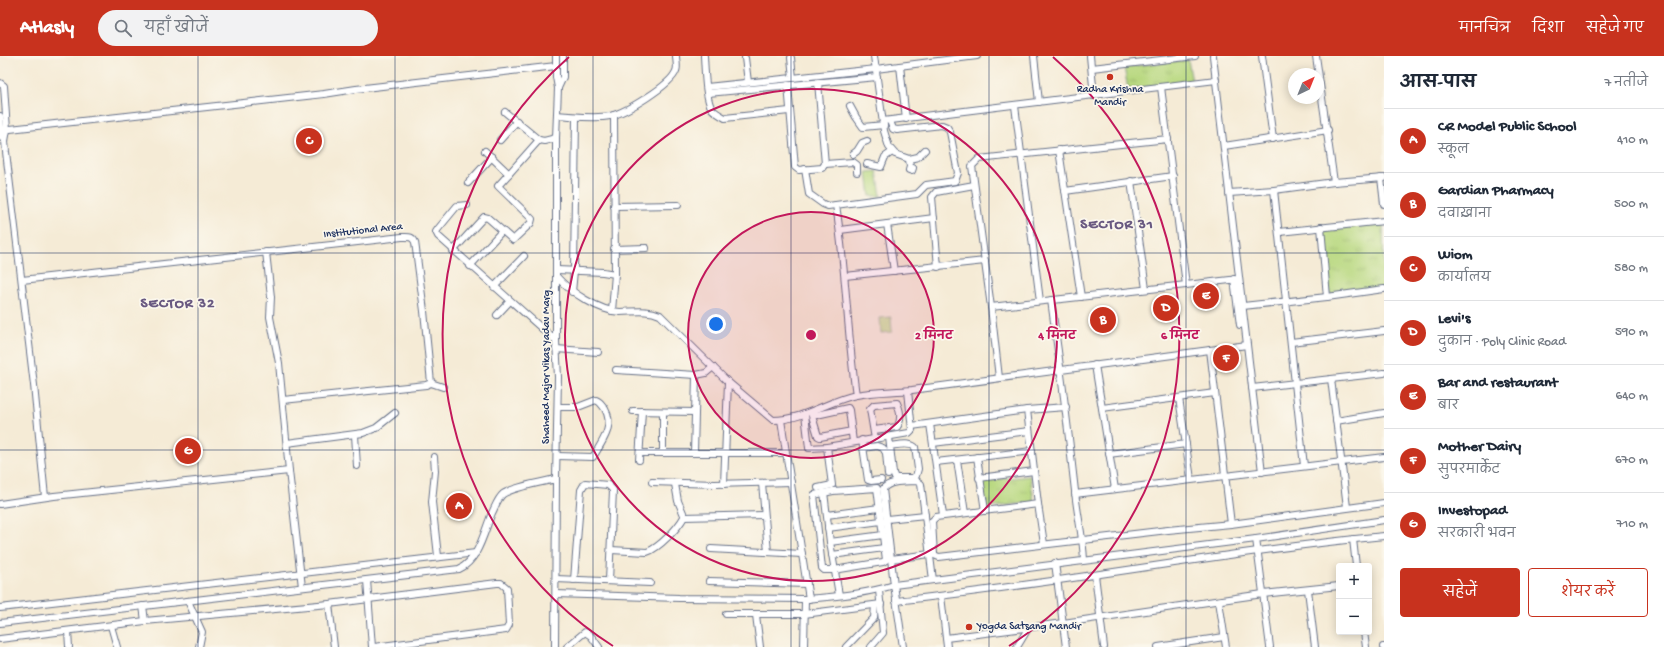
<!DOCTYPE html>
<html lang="hi">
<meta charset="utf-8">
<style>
:root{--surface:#fff;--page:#f2f2f3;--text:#1f2937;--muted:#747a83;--line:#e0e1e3;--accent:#c8321e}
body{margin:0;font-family:"Gochi Hand","Playpen Sans Deva",sans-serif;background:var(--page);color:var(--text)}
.controls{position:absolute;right:12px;bottom:12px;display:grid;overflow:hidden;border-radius:4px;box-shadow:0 2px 10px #0003}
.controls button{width:36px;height:36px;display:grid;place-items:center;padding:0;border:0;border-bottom:1px solid var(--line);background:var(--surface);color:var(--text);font:20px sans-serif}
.compass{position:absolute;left:1288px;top:12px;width:36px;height:36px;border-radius:50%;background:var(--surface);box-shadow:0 2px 10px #0003;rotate:43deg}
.you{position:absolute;left:716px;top:268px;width:14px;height:14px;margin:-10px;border:3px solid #fff;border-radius:50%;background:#1a73e8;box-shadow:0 0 0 6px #1a73e833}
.badge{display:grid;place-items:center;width:26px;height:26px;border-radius:50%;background:var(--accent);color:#fff;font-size:13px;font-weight:700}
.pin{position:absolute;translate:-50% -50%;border:2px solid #fff;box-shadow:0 1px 4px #0006}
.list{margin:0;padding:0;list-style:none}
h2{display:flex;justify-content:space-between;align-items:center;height:52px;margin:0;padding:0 16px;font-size:17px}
h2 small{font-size:13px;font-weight:400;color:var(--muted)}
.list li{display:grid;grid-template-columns:26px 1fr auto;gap:12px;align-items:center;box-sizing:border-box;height:64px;padding:0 16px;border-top:1px solid var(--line)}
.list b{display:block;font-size:15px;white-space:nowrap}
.list p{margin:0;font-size:13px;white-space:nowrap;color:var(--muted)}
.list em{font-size:13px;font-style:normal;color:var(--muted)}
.actions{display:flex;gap:8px;padding:12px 16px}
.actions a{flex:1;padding:9px 0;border:1px solid var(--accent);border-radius:4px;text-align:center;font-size:14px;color:var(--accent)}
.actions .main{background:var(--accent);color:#fff}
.icon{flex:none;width:22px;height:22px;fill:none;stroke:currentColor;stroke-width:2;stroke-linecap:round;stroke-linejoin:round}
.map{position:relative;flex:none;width:1384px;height:591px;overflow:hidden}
header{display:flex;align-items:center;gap:24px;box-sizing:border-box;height:56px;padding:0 20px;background:var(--accent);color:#fff}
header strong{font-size:19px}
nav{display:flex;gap:22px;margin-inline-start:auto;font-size:14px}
.search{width:280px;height:36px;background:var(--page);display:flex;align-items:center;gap:10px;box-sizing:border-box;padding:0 14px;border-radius:22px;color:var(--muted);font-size:15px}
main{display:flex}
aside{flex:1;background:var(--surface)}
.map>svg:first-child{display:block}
.grass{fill:url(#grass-tufts);stroke:#6a846e}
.pitch{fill:#b8d87f;stroke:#6a846e}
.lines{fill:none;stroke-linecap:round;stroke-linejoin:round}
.minor-casing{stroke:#677188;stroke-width:8}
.minor{stroke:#fff;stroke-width:6}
.grid{fill:none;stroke:#1b2f5e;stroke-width:1;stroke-opacity:0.55}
.ring{fill:none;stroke:#c2185b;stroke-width:2}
.poi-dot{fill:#c8321e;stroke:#fbf7ec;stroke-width:1.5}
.labels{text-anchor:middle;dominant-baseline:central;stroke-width:3.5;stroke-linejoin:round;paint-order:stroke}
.poi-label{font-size:11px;fill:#1b2f5e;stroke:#fbf7ec}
.street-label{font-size:11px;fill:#1b2f5e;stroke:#fbf7ec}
.district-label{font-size:15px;font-weight:bold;letter-spacing:1px;fill:#695981;stroke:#fbf7ec}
.centre{fill:#c2185b;stroke:#fbf7ec;stroke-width:2}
.ring-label{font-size:12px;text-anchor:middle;font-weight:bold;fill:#c2185b;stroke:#fbf7ec;stroke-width:3.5;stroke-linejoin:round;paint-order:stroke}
</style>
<header>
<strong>Atlasly</strong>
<div class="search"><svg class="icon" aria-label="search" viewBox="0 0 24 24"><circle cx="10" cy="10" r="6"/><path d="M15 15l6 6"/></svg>यहाँ खोजें</div>
<nav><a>मानचित्र</a><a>दिशा</a><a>सहेजे गए</a></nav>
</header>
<main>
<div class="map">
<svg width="1384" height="591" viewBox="0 0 1384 591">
<defs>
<pattern id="grass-tufts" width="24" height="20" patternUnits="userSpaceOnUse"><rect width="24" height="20" fill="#b8d87f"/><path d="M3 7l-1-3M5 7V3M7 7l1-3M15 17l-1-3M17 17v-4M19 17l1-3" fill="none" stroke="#9eba70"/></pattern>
</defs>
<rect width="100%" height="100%" fill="#fbf7ec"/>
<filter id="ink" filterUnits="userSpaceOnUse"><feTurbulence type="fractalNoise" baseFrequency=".025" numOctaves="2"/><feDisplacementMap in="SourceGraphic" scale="8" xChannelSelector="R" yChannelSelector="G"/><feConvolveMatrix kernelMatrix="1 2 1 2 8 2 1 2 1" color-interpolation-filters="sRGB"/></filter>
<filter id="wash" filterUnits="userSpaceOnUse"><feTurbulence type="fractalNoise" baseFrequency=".012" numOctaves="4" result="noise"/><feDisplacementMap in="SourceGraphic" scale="16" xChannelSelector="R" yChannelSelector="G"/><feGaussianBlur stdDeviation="0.9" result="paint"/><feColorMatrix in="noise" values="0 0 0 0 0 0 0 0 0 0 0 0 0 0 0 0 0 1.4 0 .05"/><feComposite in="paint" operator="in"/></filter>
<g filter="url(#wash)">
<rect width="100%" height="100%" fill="#f5ebd6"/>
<g class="grass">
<polygon points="1188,4 1192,26 1128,33 1124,11"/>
<polygon points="1383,168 1384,232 1330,238 1323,174"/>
<polygon points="1030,420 1034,446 986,452 982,425"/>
</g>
<g class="pitch">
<polygon points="877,115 881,140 870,140 867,116"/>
<polygon points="891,261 892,276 881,277 880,262"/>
</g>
</g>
<g filter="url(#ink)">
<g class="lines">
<defs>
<g id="minor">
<path d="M704,0c1,14 1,42 8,53 4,4 8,6 13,9l64,-7"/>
<polyline points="874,0 884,75 889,91 895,98 909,103 918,101 925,94"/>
<polyline points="1034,0 1039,46"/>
<polyline points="1090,0 1094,40"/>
<polyline points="1213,0 1262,416"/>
<polyline points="1262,0 1273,83"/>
<polyline points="1316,0 1334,126"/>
<polyline points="745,2 748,26"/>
<polyline points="791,2 793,22"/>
<polyline points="900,10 906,63"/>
<polyline points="1092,12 1195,0"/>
<polyline points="0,27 4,30 7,74 5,85 6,96 34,329 45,441"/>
<polyline points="788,29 795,111 799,114 822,112 825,108 818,26"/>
<polyline points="707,31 876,13 977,0"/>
<polyline points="1161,31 1186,229"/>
<polyline points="558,32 563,21 563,0"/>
<polyline points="708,37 877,21"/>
<polyline points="850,50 856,61 863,71 884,69"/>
<polyline points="1015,50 1040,245"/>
<polyline points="505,56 539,84 544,85 556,82"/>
<path d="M557,59c17,1 36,4 53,1 15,-3 61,-31 66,-45 2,-4 0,-10 0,-15"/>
<polyline points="0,60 2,82 5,85"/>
<polyline points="883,65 1216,24"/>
<polyline points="1,74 324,38 356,33 556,10"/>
<polyline points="500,84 517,65"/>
<polyline points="1224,90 1328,74"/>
<polyline points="1059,94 1081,241"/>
<polyline points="485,95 509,118"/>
<polyline points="853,98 857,95 862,87 867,85"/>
<polyline points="909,103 910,111 909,114 912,115 913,112 910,111"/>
<polyline points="825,108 853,106 857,109 857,116"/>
<polyline points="867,108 881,111 885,101 892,96"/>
<polyline points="805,113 809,138 823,148 828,150 917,138 926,129 955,125 958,117 950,76 947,71 942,69 897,74 893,73 890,65"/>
<polyline points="1381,122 1384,148"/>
<polyline points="1131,125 1146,233"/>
<polyline points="468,127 492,101"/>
<polyline points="1274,134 1304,410"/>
<polyline points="1065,135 1173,120"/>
<polyline points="1229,137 1274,134 1334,126 1384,122"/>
<polyline points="467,149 457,150 438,173 436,176 438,180 556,285"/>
<path d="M836,149c10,63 11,127 20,190"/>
<polyline points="614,150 678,149"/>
<polyline points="887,168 894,215"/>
<polyline points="1321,171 1327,241"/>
<polyline points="840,174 934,162"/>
<polyline points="1279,176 1384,165"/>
<polyline points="614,193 646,192"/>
<polyline points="453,195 484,161 488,162 513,184 531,167 532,163 498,130 539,84"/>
<polyline points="266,196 271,241 270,261 279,307 289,415 302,531"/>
<polyline points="470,210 502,175"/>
<polyline points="938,211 932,141 936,136 974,129"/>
<polyline points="557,214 603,216 615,218"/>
<polyline points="845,220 985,205"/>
<path d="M557,221c13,15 42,34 63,35 14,0 27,-3 40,3l68,67 45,38c30,0 55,-19 83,-25 18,-4 38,-3 56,-5l335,-45"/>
<polyline points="1234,223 1240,269"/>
<path d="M22,224l380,-43c7,0 10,-1 13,5l9,69 7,72 -5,2 -143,15"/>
<polyline points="494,231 524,200"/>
<polyline points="572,236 574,215 576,61"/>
<path d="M1051,244c9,64 17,127 24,191 2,23 8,45 9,69"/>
<polyline points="1243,250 1327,241 1384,233"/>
<polyline points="991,251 1239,223"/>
<polyline points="612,255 615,218 614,59"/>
<polyline points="497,259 510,245"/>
<polyline points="1291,286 1384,275"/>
<polyline points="556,293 598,296"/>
<polyline points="1210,294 1231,468"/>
<polyline points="1095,309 1115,433"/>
<polyline points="616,314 696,319 706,317 713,311"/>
<polyline points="999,322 991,251 972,110 979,103 1168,83"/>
<polyline points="1331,323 1347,451"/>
<polyline points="431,327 443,331"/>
<polyline points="1252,332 1384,317"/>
<polyline points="1179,342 1191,423"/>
<polyline points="1102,352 1215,337"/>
<polyline points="1027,354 1038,448 1044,488"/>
<polyline points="633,355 695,356"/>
<polyline points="805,358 809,392 827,391 909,377 912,374 908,335"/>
<polyline points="781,364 809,543"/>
<polyline points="1336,365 1384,357"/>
<polyline points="930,368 943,459"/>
<polyline points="912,370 1027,354 1066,351"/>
<path d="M874,374l23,-3c5,-7 3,-17 0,-24l-23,2 -4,4 5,30"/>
<polyline points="852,375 820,381 818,380 812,360 848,352 849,354 853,386"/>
<polyline points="355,379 357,410"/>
<path d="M889,381l4,36 2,5h17l4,-2 2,-7 -3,-22c-6,-5 -17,-2 -25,-1"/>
<polyline points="862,384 868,424 871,425 881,424"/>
<polyline points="287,387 363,377 376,372 395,357"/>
<polyline points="933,387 1029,375"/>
<polyline points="863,392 877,390 883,392 886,397 888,419"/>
<polyline points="640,397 786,397"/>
<polyline points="663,397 663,356"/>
<polyline points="694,397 696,319"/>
<polyline points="1109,398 1186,388"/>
<path d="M557,400l36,1c9,-15 22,-31 12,-48 -3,-4 -4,-7 -9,-9l-18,7h-20"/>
<polyline points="434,401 435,415 432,446 438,500"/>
<polyline points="977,401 985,455"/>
<polyline points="639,404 642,355"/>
<polyline points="957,404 965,457"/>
<polyline points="936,406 1032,395"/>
<polyline points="979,422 1034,415"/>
<polyline points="652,426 715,428 791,426"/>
<polyline points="762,427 768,496"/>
<polyline points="724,428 728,326"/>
<polyline points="818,432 832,429 827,391"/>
<polygon points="877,432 886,504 883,506 834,514 824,514 822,512 814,439 833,435"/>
<polyline points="824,436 830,486 839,539"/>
<polyline points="1075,438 1384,401"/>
<polyline points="0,448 54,440 289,415"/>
<polyline points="1038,448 936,461 932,465 934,499 939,501 1168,474 1231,468 1384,447"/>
<polyline points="827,459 879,452"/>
<polyline points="684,461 764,459"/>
<polyline points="887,463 925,459"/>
<polyline points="828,472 881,465"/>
<polyline points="1256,483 1270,591"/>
<polyline points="1353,483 1356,510"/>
<polyline points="830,486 883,479"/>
<polyline points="711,493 802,498"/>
<path d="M611,494l36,2c12,-4 31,-24 37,-35v-2l-6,-14 -3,-17"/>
<polyline points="832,499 884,492"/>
<polyline points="891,503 930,498"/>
<polyline points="1055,507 1066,591"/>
<polyline points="1095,519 1104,591"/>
<polyline points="556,523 650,527"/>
<polyline points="367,524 372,591"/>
<polyline points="574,524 581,434 585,427 608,429 613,434 609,525"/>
<polyline points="709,525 807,528"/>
<polyline points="1308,534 1315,591"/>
<path d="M556,538l123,4 126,1c29,-2 61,-5 89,-14l362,-46 128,-19"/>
<polyline points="941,540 947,591"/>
<polyline points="188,545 202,576 199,591"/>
<path d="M896,545c163,-17 325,-49 488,-65"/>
<polyline points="1219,545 1226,591"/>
<polyline points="329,548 334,591"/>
<polyline points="143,550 145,565"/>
<polyline points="0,552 476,497"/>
<polyline points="726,558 804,558 881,548"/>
<polyline points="756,559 760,591"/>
<path d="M0,567l459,-54c20,-9 25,-38 33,-56 3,-6 6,-15 11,-19 10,-7 40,-12 53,-15"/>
<polyline points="111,570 117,591"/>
<polyline points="68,575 69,591"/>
<polyline points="1364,576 1366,591"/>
<polyline points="946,582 1063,567 1263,538 1339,530"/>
<polyline points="0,583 145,565 329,548 497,527 501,527 507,532 509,569 506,574 374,591"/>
<polyline points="555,591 556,423 558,321 556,285 556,82 558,32 556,21 556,0"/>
<polyline points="567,591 585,576 591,580 599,591"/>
<polyline points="804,591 805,543"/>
<polyline points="846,591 874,562 875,549"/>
<polyline points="871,591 883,577 879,534"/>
<path d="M903,591l-9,-62 -11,-96c7,-9 23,-7 34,-8l4,3 12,96"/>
<polyline points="1017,591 1029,571"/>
<polyline points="1158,591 1224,581"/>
<polyline points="1383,591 1384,591"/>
</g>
</defs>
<use href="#minor" class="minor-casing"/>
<use href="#minor" class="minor"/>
</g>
</g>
<path class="grid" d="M198,0v591M395,0v591M593,0v591M791,0v591M989,0v591M1186,0v591M0,197h1384M0,394h1384"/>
<circle cx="811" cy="279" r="123" fill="#c2185b" fill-opacity=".12"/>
<g class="ring">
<circle cx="811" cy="279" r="123"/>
<circle cx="811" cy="279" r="246"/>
<path d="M613 590A369 369 0 0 1 569 1M1053 1A369 369 0 0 1 1009 590"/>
</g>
<g class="poi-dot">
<circle cx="1110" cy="21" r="4"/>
<circle cx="969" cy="571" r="4"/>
</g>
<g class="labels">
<g class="poi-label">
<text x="1110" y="34">Radha Krishna<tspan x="1110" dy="13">Mandir</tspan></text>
<text x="977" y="571" text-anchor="start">Yogda Satsang Mandir</text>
</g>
<g class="street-label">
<text transform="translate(363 175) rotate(-6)">Institutional Area</text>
<text transform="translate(547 311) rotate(-90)">Shaheed Major Vikas Yadav Marg</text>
</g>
<g class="district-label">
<text x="1117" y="169">SECTOR 31</text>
<text x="178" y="248">SECTOR 32</text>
</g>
</g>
<circle cx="811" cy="279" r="6" class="centre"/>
<g class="ring-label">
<text x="934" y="283">2 मिनट</text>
<text x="1057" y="283">4 मिनट</text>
<text x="1180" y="283">6 मिनट</text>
</g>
</svg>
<div class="controls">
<button>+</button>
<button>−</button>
</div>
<svg class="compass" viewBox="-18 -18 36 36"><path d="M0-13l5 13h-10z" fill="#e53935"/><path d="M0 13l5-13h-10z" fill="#747a83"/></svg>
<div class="you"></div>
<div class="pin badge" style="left:459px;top:450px">A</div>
<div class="pin badge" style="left:1103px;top:264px">B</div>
<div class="pin badge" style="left:309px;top:85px">C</div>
<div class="pin badge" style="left:1166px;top:252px">D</div>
<div class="pin badge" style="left:1206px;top:240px">E</div>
<div class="pin badge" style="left:1226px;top:302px">F</div>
<div class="pin badge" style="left:188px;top:395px">G</div>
</div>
<aside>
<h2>आस-पास<small>7 नतीजे</small></h2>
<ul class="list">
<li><span class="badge">A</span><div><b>CR Model Public School</b><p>स्कूल</p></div><em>410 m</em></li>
<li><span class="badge">B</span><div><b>Gardian Pharmacy</b><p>दवाख़ाना</p></div><em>500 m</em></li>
<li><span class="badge">C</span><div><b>Wiom</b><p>कार्यालय</p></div><em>580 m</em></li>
<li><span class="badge">D</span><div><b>Levi's</b><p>दुकान · Poly Clinic Road</p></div><em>590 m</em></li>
<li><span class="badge">E</span><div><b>Bar and restaurant</b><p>बार</p></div><em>640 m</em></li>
<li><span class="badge">F</span><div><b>Mother Dairy</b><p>सुपरमार्केट</p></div><em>670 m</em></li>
<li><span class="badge">G</span><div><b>Investopad</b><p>सरकारी भवन</p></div><em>710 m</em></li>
</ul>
<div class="actions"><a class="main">सहेजें</a><a>शेयर करें</a></div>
</aside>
</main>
